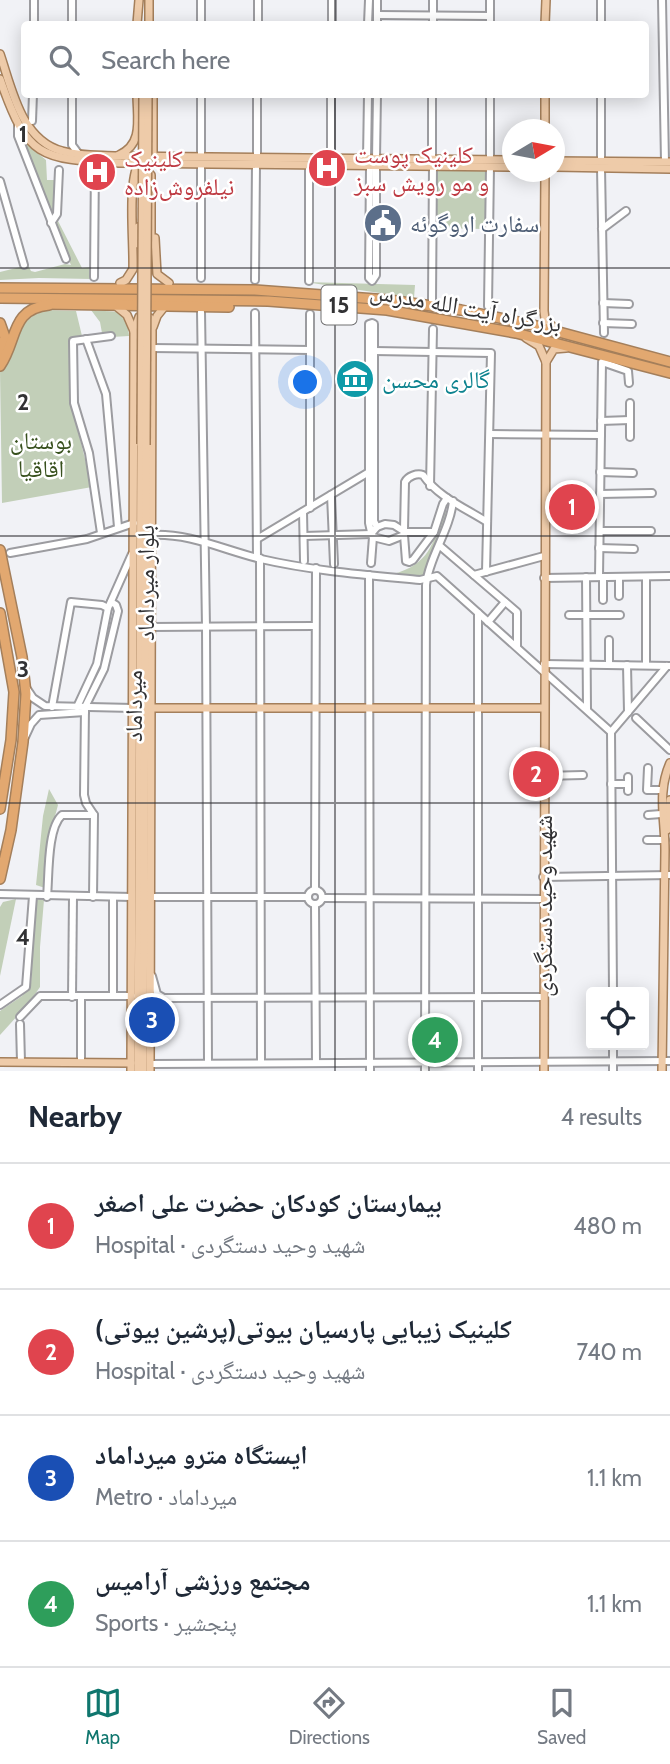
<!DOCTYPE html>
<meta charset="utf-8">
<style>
:root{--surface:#fff;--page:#f6f6f7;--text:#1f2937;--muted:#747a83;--line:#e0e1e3;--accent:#0f766e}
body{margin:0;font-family:Cabin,"Noto Naskh Arabic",sans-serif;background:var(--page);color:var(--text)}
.controls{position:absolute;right:21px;bottom:21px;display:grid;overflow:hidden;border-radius:7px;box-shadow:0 4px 18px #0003}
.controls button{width:63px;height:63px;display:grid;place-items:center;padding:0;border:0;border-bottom:2px solid var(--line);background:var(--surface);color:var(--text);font:35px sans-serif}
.compass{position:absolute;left:502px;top:119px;width:63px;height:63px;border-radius:50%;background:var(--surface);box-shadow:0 4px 18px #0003;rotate:80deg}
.you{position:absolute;left:306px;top:383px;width:24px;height:24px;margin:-18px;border:5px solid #fff;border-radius:50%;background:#1a73e8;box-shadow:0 0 0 10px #1a73e833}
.badge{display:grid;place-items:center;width:46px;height:46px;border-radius:50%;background:var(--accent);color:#fff;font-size:23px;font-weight:700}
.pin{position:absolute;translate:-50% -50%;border:4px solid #fff;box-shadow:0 2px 7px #0006}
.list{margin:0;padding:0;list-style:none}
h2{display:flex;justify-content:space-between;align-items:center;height:91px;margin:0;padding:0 28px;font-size:30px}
h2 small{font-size:23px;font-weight:400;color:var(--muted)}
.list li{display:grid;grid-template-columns:46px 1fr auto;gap:21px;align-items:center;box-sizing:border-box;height:126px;padding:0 28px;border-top:2px solid var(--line)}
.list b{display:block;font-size:26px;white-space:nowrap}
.list p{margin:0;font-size:23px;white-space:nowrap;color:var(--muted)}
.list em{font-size:23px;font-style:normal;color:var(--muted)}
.icon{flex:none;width:38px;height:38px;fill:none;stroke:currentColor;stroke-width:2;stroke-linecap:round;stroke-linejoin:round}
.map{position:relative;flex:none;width:670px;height:1071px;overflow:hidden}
.search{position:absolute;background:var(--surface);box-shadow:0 4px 18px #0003;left:21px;right:21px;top:21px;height:77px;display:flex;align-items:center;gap:18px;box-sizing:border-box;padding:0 24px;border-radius:7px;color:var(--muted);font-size:26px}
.sheet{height:595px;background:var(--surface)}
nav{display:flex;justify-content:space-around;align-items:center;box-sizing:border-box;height:98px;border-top:2px solid var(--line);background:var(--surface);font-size:19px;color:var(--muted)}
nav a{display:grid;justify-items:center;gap:4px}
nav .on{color:var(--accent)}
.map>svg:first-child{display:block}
.green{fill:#c2cfb8}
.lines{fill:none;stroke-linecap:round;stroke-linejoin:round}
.minor-casing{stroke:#9c9ca0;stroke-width:10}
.major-casing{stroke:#a47f5b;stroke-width:10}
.highway-casing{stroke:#a47f5b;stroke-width:12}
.minor{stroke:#fff;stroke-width:6}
.major{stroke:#eecba9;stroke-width:7}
.highway{stroke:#e2a870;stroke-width:9}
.major-bridge-casing{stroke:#a47f5b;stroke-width:10;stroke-linecap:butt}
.major-bridge{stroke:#eecba9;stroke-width:7}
.grid{fill:none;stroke:#323234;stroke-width:2;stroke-opacity:0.55}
.labels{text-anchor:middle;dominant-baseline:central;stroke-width:5;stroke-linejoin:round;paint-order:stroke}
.shield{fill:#fff;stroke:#707071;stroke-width:2}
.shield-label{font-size:23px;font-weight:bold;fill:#323234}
.health-label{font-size:24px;fill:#be3a42;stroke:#fff;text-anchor:start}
.service-label{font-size:24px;fill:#4e5e75;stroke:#fff;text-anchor:start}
.street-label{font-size:24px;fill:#323234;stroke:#fff}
.culture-label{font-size:24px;fill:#0d838f;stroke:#fff;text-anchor:start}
.park-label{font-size:24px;fill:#37501d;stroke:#fff}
.grid-label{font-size:23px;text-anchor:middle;font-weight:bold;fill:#323234;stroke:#fff;stroke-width:5;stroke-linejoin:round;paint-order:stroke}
</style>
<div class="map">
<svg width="670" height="1071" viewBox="0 0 670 1071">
<rect width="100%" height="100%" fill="#f1f2f6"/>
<g class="green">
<polygon points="24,142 46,160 47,180 56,180 56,214 51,218"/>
<polygon points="437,170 486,171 485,229 435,228"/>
<polygon points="58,221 82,268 91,267 91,279 39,278 0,280 0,272 28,265 31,271 35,272 65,264 71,265 52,223"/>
<polygon points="305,282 415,285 414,298"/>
<polygon points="46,310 76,311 82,336 71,337 69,340 70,399 92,487 2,503 0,371 22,325 34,315"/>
<polygon points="91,310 119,312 128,325 129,336 112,337 112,332 102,333 100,322"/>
<path d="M449,510l-12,36 -15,33 -29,-5c35,-9 41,-30 50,-62z"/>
<polygon points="49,789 58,805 50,835 45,888 36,885 43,816"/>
<polygon points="16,899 0,976 0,907 3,902"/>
<polygon points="35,900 44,900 40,947 40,987 29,1003 0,1035 0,1011 22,996 31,984"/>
</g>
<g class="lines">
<defs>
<g id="minor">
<polyline points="201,0 201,24"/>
<polyline points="662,0 665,162"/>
<polyline points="377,15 490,16"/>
<polyline points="34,24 34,0"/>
<polyline points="72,24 72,0"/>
<polyline points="258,24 258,0"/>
<polyline points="332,24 332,0"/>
<polyline points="368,24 369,0"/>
<polyline points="377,24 377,0"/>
<polyline points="433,24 433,0"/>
<polyline points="490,24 490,0"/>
<polyline points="601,24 601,0"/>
<polyline points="72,94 72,145 78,153"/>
<polyline points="201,94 201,157"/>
<polyline points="32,121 33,94"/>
<polyline points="18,126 18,136 66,259"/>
<polyline points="257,158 257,94"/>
<polyline points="331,158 331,94"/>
<polyline points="367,159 368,94"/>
<polyline points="376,159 377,94"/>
<polyline points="432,159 432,94"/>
<polyline points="490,160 490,94"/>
<polyline points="601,161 601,94"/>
<polyline points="201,164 201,278"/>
<polyline points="309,165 309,281"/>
<polyline points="370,166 369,278 372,281 376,275 376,166"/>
<polyline points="601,168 604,333"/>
<polyline points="0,181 24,265"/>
<polyline points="51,223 57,214 59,170"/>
<polyline points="602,229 626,211"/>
<polyline points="94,277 95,162"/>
<polyline points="255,280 256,164"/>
<polyline points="432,300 433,166"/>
<polyline points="603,303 629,304"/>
<polyline points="488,306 490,167"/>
<polyline points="201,312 206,627 208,1063"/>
<polyline points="255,313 257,557"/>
<polyline points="603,323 632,324"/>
<polyline points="86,339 106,394 118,527"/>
<polyline points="152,348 310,350"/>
<polyline points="374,351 491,353 486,572"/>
<polyline points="630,403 630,437"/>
<polyline points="601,421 630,420"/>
<polyline points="490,434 601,435"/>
<polyline points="600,472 633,473"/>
<polyline points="430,486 433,329"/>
<polyline points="600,494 652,493"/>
<polyline points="331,495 334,564"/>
<polyline points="310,508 310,314"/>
<polyline points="303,512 304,561"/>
<polygon points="385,524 394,525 405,532 404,535 389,541 373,537 371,534 377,527"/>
<path d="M404,530l1,-48c3,-6 12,-9 18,-7 15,22 42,33 64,47"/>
<polyline points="600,531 651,531"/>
<polyline points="371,532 369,523 369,324 372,323 374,324 374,521 377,527"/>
<polyline points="405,532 434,532 443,504 447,498"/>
<polyline points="101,533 89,453 74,403 73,341 111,336"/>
<path d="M151,535c39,-2 73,15 110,24 52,12 106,16 159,21l17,-4 174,156"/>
<polyline points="404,535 406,561 409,562 413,560 434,532"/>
<polyline points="304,536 371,534"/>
<polyline points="257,539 369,472"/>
<polyline points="440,546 517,612 517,647"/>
<polyline points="599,548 634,549"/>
<polyline points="10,553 87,539 134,523"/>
<polyline points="260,558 261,1063"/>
<polyline points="371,563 373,537"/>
<polyline points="369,575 370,1071"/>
<polyline points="474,575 544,556"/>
<polyline points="586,577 587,709"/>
<polyline points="599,577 602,362 628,371 629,383"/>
<polyline points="544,578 670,576"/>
<polyline points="619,596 619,577"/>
<polyline points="603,600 603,577"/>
<polyline points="569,615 620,615"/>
<polyline points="488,622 505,602"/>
<polyline points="151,627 315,626"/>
<polyline points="609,640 609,665"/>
<polyline points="544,664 670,666"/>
<polyline points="627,665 628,712"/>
<polyline points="646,665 646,577"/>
<polyline points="27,689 33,698 45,706 133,708"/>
<polyline points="52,707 71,602 102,605 108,608"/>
<polyline points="77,707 97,664 108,608 132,554"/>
<polyline points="636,718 670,750"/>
<polyline points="611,732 613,992"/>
<polyline points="611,732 667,666"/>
<polyline points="25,737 31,724 39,715 85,712"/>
<polyline points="648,768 647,790 662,790"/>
<polyline points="543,776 583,775"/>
<polyline points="628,777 628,791"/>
<polyline points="611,784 628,784"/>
<polyline points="648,815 661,814"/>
<polyline points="647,840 665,840"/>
<polyline points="543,877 670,875"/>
<circle cx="315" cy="897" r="7"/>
<polyline points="315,890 316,568"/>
<polyline points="0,894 132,897"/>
<path d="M47,897c2,-21 0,-69 15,-82h32"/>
<polyline points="93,897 94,815 86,803 84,795 85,707 104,669 118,611 116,605 111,602"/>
<polyline points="150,897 307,897"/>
<polyline points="322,898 543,899"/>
<polyline points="315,905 316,1063"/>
<polyline points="152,976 157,994 164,998 543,997"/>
<polyline points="113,996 113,897"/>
<polyline points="72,997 73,897"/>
<polyline points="0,1005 26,987 33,896"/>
<polyline points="20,1017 40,996 132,996"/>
<polyline points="20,1024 21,1062"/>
<polyline points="613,1045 613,1071"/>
<polyline points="81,1062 81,997"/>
<polyline points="150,1064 670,1061"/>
<path d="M425,1071l1,-486c3,-28 24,-55 27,-84"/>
<polyline points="478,1071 478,613"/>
</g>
<g id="major">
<polyline points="137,24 139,0"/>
<polyline points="149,24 149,0"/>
<polyline points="545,24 546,0"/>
<path d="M0,54c12,35 21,86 62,97 17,5 37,4 55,5l395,4"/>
<path d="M0,79c28,80 39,80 121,84l391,4"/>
<polyline points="545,130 545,94"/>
<path d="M119,155c25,-11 18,-37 18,-61"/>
<polyline points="153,156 153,94"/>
<polyline points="554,161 670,162"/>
<polyline points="554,167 670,169"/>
<polyline points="545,172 544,311 545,319 556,330"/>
<polyline points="143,191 138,177 141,172 146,170 151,175 151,243"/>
<polyline points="138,227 138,244"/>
<polyline points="155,238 157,274 169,283"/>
<path d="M120,283l6,-3 7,-11c1,-27 -6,-85 6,-107"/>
<polyline points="116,306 127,315 134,331 131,1071"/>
<polyline points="153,327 157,316 165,306"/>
<polyline points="134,331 139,317 150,318 152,331 150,1071"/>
<polyline points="526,338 539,346 546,362 544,1071"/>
<polyline points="546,362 554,349 566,348"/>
<polyline points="151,708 543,708"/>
<polyline points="667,830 670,800"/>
<polyline points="0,1062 131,1063"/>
<polyline points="138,1071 141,444"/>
<polyline points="143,1071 146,445"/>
<path d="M662,1071l3,-221c0,-31 -8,-58 5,-87"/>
</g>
<g id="highway">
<polyline points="0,288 255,290 389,300 461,310 533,325 670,362"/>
<polyline points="0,298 268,301 387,310 516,333 670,373"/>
<polyline points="44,304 229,307"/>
<polyline points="0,323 5,337 0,355"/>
<path d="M0,366c18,-26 10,-57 49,-61"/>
<polyline points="0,550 22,657 26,694 23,742 11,830 0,879"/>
<polyline points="0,613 14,692 11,740 0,809"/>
</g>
</defs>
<use href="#minor" class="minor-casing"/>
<use href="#major" class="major-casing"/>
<use href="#highway" class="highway-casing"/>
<use href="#minor" class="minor"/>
<use href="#major" class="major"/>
<use href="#highway" class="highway"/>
<defs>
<g id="major-bridge">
<polyline points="141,444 143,94"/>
<polyline points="146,445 148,94"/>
</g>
</defs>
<use href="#major-bridge" class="major-bridge-casing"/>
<use href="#major-bridge" class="major-bridge"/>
</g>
<path class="grid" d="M335,0v24M335,94v977M0,268h670M0,536h670M0,803h670"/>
<defs>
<symbol id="hospital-disc" viewBox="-11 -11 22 22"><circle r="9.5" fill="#e0444e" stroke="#fff"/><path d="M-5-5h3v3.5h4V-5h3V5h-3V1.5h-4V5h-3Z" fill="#fff"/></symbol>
<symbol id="civic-disc" viewBox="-11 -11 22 22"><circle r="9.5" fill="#5c6f8a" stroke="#fff"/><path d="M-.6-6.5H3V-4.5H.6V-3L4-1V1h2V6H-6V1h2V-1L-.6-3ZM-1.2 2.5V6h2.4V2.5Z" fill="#fff"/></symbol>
<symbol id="museum-disc" viewBox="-11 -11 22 22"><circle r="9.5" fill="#0f9aa8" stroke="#fff"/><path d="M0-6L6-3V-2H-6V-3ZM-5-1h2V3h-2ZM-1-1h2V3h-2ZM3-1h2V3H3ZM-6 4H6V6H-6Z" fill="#fff"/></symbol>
</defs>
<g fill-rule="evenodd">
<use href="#hospital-disc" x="305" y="146" width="44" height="44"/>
<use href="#hospital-disc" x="75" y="150" width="44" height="44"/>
<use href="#civic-disc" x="361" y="201" width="44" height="44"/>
<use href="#museum-disc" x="333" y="357" width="44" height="44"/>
</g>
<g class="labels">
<rect class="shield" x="321.5" y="285.5" width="35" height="39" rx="5"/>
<g class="shield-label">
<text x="339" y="305">15</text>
</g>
<g class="health-label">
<text x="354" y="154">کلینیک پوست<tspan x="354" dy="28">و مو رویش سبز</tspan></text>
<text x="124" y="158">کلینیک<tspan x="124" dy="28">نیلفروش‌زاده</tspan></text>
</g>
<g class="service-label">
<text x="410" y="223">سفارت اروگوئه</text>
</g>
<g class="street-label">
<text transform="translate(466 307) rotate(10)">بزرگراه آیت الله مدرس</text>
<text transform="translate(145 583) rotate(-90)">بلوار میرداماد</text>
<text transform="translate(133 706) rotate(-90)">میرداماد</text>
<text transform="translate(543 906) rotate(-90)">شهید وحید دستگردی</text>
</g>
<g class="culture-label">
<text x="382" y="379">گالری محسن</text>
</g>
<g class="park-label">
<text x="41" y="440">بوستان<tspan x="41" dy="28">اقاقیا</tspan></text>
</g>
</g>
<g class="grid-label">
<text x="23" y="142">1</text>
<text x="23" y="410">2</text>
<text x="23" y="677">3</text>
<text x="23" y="945">4</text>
</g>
</svg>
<div class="controls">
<button><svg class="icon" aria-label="locate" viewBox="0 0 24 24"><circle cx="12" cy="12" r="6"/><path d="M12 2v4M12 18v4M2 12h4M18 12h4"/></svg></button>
</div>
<svg class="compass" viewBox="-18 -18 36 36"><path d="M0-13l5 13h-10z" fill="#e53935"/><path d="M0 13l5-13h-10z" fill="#747a83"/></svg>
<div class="you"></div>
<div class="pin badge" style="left:572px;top:507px;background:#e0444e">1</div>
<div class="pin badge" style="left:536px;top:774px;background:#e0444e">2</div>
<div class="pin badge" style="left:152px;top:1020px;background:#1a4fb4">3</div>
<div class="pin badge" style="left:435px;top:1040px;background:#2e9e5b">4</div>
<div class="search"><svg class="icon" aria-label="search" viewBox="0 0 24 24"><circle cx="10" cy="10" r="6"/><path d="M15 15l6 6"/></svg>Search here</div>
</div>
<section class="sheet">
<h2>Nearby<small>4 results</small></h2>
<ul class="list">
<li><span class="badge" style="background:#e0444e">1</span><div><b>بیمارستان کودکان حضرت علی اصغر</b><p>Hospital · شهید وحید دستگردی</p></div><em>480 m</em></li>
<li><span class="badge" style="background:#e0444e">2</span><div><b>کلینیک زیبایی پارسیان بیوتی(پرشین بیوتی)</b><p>Hospital · شهید وحید دستگردی</p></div><em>740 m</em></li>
<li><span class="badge" style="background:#1a4fb4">3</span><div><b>ایستگاه مترو میرداماد</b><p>Metro · میرداماد</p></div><em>1.1 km</em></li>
<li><span class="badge" style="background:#2e9e5b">4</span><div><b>مجتمع ورزشی آرامیس</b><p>Sports · پنجشیر</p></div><em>1.1 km</em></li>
</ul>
</section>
<nav>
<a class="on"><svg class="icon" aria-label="map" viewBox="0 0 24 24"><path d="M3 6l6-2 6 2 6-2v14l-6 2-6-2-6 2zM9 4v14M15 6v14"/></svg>Map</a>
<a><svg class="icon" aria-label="directions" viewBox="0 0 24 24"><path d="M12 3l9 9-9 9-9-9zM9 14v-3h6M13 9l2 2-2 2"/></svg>Directions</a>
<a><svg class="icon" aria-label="saved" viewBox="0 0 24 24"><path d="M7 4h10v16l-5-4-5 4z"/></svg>Saved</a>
</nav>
